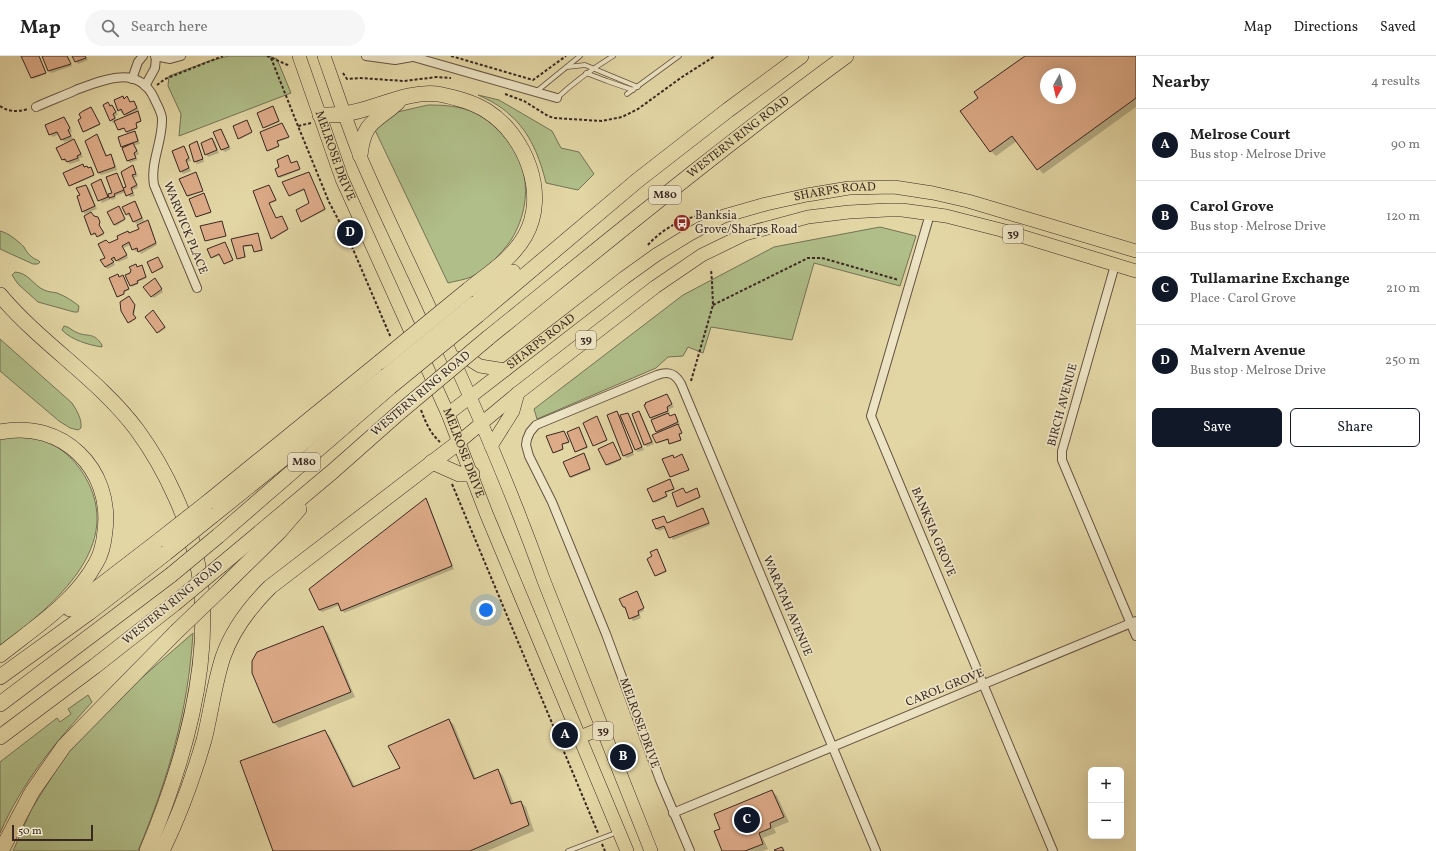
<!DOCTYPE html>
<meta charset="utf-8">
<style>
:root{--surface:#fff;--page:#f6f6f6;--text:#222;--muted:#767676;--line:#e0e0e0;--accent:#111827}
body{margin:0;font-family:Vollkorn,serif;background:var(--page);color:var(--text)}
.controls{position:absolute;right:12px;bottom:12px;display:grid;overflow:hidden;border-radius:6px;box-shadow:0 4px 16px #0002}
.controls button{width:36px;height:36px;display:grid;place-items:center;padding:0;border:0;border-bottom:1px solid var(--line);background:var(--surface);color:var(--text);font:20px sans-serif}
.compass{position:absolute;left:1040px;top:12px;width:36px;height:36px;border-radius:50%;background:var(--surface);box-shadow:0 4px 16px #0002;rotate:188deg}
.scale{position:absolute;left:12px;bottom:10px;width:81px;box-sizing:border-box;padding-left:4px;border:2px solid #392821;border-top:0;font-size:11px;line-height:14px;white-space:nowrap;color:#392821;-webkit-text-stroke:3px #ede4c4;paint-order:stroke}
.you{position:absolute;left:486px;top:554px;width:14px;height:14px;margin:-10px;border:3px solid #fff;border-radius:50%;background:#1a73e8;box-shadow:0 0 0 6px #1a73e833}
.badge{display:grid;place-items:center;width:26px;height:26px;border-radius:50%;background:var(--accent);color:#fff;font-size:13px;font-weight:700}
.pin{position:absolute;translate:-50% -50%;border:2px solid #fff;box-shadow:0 1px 4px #0006}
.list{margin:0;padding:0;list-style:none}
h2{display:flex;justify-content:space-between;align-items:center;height:52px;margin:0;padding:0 16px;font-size:17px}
h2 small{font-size:13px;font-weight:400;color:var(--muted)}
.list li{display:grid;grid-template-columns:26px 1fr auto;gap:12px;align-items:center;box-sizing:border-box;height:72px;padding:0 16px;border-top:1px solid var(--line)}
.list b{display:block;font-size:15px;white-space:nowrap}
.list p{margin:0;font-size:13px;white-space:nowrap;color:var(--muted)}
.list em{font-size:13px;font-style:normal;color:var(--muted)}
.actions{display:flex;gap:8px;padding:12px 16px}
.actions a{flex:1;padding:9px 0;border:1px solid var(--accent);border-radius:6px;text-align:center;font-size:14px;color:var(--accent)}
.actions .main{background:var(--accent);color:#fff}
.icon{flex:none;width:22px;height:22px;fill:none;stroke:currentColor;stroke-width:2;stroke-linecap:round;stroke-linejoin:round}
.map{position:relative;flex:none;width:1136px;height:795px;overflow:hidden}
header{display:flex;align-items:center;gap:24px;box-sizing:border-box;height:56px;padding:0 20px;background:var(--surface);border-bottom:1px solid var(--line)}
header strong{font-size:19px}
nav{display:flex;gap:22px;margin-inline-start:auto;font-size:14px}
.search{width:280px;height:36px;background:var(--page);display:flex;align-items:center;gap:10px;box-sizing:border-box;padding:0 14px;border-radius:22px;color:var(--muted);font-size:15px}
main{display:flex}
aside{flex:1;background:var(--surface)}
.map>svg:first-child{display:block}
.green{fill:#b0be89;stroke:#747355}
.shadow{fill:#0003;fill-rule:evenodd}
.building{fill:#deab89;stroke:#392821;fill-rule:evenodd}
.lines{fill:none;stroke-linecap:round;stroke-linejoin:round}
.service-casing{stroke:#645442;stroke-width:5.5}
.minor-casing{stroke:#645442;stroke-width:10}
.primary-casing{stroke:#392821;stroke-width:14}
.motorway-casing{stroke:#392821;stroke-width:16}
.path{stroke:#392821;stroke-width:2;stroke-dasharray:3 2;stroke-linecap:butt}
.service{stroke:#ede4c4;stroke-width:4}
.minor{stroke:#ede4c4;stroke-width:8}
.primary{stroke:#e3d6a5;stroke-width:13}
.motorway{stroke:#e3d6a5;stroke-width:15}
.motorway-bridge-casing{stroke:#392821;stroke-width:16;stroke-linecap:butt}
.motorway-bridge{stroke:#e3d6a5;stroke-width:15}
.labels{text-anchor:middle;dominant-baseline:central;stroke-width:3.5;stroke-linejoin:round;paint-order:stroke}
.shield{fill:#ede4c4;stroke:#6f6052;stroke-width:1}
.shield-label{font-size:11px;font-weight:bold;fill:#392821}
.street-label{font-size:12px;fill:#392821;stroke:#ede4c4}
.poi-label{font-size:12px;fill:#392821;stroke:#ede4c4;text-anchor:start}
</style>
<header>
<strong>Map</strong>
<div class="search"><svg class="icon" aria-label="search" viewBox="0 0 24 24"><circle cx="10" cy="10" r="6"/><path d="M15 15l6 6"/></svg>Search here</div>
<nav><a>Map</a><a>Directions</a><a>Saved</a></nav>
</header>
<main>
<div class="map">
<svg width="1136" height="795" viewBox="0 0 1136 795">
<rect width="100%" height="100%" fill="#e3d6a5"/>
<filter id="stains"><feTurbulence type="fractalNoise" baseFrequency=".005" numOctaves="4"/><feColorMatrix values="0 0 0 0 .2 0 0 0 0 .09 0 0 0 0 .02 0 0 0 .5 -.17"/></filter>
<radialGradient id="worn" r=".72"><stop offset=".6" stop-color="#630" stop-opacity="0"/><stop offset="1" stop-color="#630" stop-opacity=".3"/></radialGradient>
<g class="green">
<polygon points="229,0 269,0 277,3 291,37 179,80 181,58 168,30 169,20 209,5"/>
<path d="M478,39l21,5 53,31 9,17 18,4 15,22 -16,16 -32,-7c-6,-25 -16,-51 -36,-68 -9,-9 -21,-15 -32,-20z"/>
<path d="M428,49c16,0 33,1 47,8 49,25 65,80 36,127 -10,14 -24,29 -40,37 -7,3 -16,4 -23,6l-74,-155 19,-15z"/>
<polygon points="880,171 916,180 900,230 814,207 792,284 711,271 703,297 688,291 683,300 668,301 656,312 537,363 534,353 683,239 774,191"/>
<path d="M0,175c9,2 18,10 24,16 2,4 5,8 8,10 3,3 6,2 8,5l-2,2h-5l-33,-15z"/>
<path d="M15,216c14,1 18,13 29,18 4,2 9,2 13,3 8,3 16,8 22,13l-1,6h-4l-36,-10 -20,-18 -6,-9z"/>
<path d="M64,270c6,1 8,5 14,7 10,4 16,-1 24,12v2c-13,-2 -31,-7 -40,-17z"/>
<path d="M0,283l72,64c5,8 10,16 9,25l-3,2 -8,-2 -11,-7 -59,-50z"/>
<path d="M21,380c7,1 14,2 21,4 20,6 37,24 46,42 35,70 -40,126 -88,165v-210z"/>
<path d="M193,577c-5,80 -25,145 -55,218h-125l18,-41 34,-54 42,-48z"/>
<path d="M88,639l4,7c-37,41 -70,80 -92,131v-71l57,-44 3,4 11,-8 -3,-5z"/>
</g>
<g class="shadow">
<polygon points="22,0 39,0 46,18 33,23"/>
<polygon points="43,0 68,0 72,10 51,17 49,15"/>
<polygon points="73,0 86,0 88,4 78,8"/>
<path d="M1026,0h110v51l-93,67 -26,-33 -21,15 -5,-5 -11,-53zM1046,18h24v24h-24z"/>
<polygon points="123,41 125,43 127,42 131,47 133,46 136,48 139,55 137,56 141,66 136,68 138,72 127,77 125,72 120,75 115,66 113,67 111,64 110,50 115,53 118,59 115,60 117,65 127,61 124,56 122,57 119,54 116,45"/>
<polygon points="91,52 100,69 85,76 82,63"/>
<polygon points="274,52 280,66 265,72 264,71"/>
<polygon points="64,62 72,75 70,77 73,83 64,86 59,78 53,81 50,78"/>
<polygon points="248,66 252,77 240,83 239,82"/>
<polygon points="283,69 289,82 278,86 279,91 269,95 261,77"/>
<polygon points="221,74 223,77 231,93 225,96 222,94 215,77"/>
<polygon points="135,76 137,79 140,88 135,89 139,98 135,100 138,104 130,107 128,105 122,90"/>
<polygon points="97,80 99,82 107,100 110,99 113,102 117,114 101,119 99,117"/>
<polygon points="212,83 215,86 219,97 208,101 206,98"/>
<polygon points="74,85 83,101 79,102 80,105 70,108 67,105 65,106 63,103"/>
<polygon points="196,86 199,89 204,106 197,108 195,106"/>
<polygon points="184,91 191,105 187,106 191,115 183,118 181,115"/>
<polygon points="297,106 300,114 280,122 279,121 276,114"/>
<polygon points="132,111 138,120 134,122 138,132 132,134 135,140 130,141 126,136 115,140 116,142 112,144 111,143 102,147 92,128 101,124 103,127 108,139 113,137 116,119 119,121 124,133 128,131"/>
<polygon points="84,112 92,113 94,120 71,130 70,129"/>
<polygon points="197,118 203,135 188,141 180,124"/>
<polygon points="310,119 326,154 302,166 302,165 311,147 305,134 290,140 290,139"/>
<polygon points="86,130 89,132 97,153 85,158 83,155 81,139"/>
<polygon points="269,130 277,145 269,148 276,163 282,161 288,174 273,183 254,136"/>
<polygon points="204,139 211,157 197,161 196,160"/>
<polygon points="134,146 137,148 144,165 136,168 131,160 130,161 127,158"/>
<polygon points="120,152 125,164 116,170 109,157"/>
<polygon points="85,160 94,161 98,163 100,167 99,170 104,179 99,181 97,178 93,179"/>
<polygon points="147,166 150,168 157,189 141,198 139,195 136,196 131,189 123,192 128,202 119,206 116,204 113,205 115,209 108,213 105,211 109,188 140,174"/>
<polygon points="222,166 226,180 206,185 205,184"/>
<polygon points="258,178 263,195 256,196 253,190 243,191 246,201 238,203 232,184"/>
<polygon points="225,188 233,205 225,208 221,199 213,202 212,201"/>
<polygon points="158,203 163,212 153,217 152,216"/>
<polygon points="142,211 147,222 138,226 138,228 132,231 126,219 137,212"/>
<polygon points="124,221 129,234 124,236 124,238 119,241 119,222"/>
<polygon points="155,223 163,236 154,242 152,240"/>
<polygon points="128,241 135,251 134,260 136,263 130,267 122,255"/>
<polygon points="153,255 166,272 159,277 146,261"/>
<polygon points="667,339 674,351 668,354 670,357 668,358 671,361 675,359 677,361 680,369 678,369 682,378 679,379 681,385 671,388 669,384 658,387 657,386 659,377 657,375 653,364 650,362"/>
<polygon points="616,356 619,358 634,399 627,402 624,400 608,360"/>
<polygon points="639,356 641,358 654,388 647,391 645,389"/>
<polygon points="627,358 630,360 644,394 638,396 636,394 622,360"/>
<polygon points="597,362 607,385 594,390 593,389"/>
<polygon points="580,373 588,392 576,396 575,395"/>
<polygon points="565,377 569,387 562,389 563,394 555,397 554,396"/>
<polygon points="614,388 621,404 608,410 599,394"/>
<polygon points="585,399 591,414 571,422 571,421"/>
<polygon points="683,400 689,414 672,421 671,420"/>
<polygon points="671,425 675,434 666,437 667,441 655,447 648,434"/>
<polygon points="697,434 700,442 678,451 678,450 686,438"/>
<polygon points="426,444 428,446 454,513 344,557 340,549 322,556 319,554"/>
<polygon points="703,453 705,456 710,469 673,484 666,472 659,475 657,473 663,461 668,468"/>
<polygon points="657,494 667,516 657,520 653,500"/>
<polygon points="637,538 644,555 639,557 641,562 633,565 623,550"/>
<polygon points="323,571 328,577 355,641 279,672 273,666"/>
<polygon points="449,664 454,669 476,723 498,714 503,720 514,748 521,746 526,751 534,775 487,795 274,795 325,675 330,681 355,731 401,712"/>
<polygon points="772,735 777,740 789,766 774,772 776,777 763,782 768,793 763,795 723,795 722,773"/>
</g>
<g class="building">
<polygon points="21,0 39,0 46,17 31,22"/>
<polygon points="42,0 67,0 71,8 48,15"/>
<polygon points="72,0 85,0 86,2 75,6"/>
<path d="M1025,0h111v42l-99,72 -25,-34 -22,16 -30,-41 18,-13 -4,-6zM1046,18h24v24h-24z"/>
<polygon points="123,40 124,43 127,40 130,46 134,45 137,52 124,59 121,53 118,55 114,44"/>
<polygon points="108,46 110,50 112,49 116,56 113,58 115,62 110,65 103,49"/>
<polygon points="273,50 279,65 263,72 257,57"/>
<polygon points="91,51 100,68 83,76 78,64 81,62 79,58 83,55"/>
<polygon points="138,55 141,65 136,67 137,72 126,76 124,72 118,74 114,65"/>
<polygon points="64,61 70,72 68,74 71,80 61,84 57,76 49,79 45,69"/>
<polygon points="247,64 252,76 238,83 233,70"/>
<polygon points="282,67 289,81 277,85 279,90 267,95 260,76"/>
<polygon points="221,73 229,91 221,94 213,76"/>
<polygon points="135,75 138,85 121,91 118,81"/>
<polygon points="97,78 106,100 111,98 115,111 98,117 85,85"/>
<polygon points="212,82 217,94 205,99 201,87"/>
<polygon points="74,83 81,98 77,100 78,102 67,106 65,103 62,104 56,92"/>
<polygon points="197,85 203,103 194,106 189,89"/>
<polygon points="133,87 137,95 134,97 136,102 127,105 122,92"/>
<polygon points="184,90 189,102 186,104 189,112 180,116 172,95"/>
<polygon points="288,99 291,107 297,105 300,113 278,121 275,113 279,111 277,104"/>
<polygon points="83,108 84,111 87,110 88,112 91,111 94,119 69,130 63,117"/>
<polygon points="133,109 136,118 132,119 137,129 131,132 133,137 126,140 123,132 126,131 121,116"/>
<polygon points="196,116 203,135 187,140 179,123"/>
<polygon points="309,116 325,153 301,166 296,154 309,147 304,133 289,140 282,126"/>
<polygon points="117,117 124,134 114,138 115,140 109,142 108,138 112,137 106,121"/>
<polygon points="101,123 108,141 98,145 91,128"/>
<polygon points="86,129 95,150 82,156 77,140 80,139 76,132"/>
<polygon points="269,129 276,144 269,147 276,162 282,160 288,173 271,183 253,135"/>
<polygon points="204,137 211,156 196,161 189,143"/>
<polygon points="135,145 142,162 133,166 129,157 126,159 122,151"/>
<polygon points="119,150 125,163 114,169 107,156"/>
<polygon points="91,156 94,160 98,161 100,166 99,169 104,177 97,181 95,177 91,179 84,160"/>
<polygon points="148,164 156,187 138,196 137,192 132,194 129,186 122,190 127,199 116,205 114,201 111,203 114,206 105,211 100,204 105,202 98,188 106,184 109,187 118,183 117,180 128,175 129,177 139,173 137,169"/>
<polygon points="222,165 226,180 205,185 200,170"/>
<polygon points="258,177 262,194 254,196 252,189 243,190 245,201 237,203 231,183"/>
<polygon points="225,186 233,204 224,208 219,198 211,202 207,193"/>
<polygon points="158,201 163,211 152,217 147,206"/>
<polygon points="136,208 137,211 142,209 146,221 137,225 138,227 130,230 125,219 130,217 131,214 129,211"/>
<polygon points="118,218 119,221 123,219 129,233 124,235 124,238 117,241 109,222"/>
<polygon points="155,222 162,233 151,241 143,231"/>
<polygon points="129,240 135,249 133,258 136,262 128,267 121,255 120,246"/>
<polygon points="153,254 165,271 157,277 145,261"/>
<polygon points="667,338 672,348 667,351 668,355 650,362 644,349 646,348 645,347"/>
<polygon points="617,355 633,396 623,400 607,359"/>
<polygon points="639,355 652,386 644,389 632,358"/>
<polygon points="628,357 642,391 635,394 620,359"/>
<polygon points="668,357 670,360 675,358 678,366 656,376 651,364"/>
<polygon points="597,360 607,384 593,390 583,367"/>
<polygon points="678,368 682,377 679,378 681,384 669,388 668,383 656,387 652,379"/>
<polygon points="579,371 587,391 575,396 567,376"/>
<polygon points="564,375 569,386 562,388 563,393 553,397 546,380"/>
<polygon points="613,386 621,403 606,409 598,393"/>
<polygon points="584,397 590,413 570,421 563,406"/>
<polygon points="682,398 689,414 670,421 662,403 673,399 674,402"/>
<polygon points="670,423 674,433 665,436 667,440 653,446 647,433"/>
<polygon points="683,432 686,437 697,432 700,441 677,451 672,437"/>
<polygon points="426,442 452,510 341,555 338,547 319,554 309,533"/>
<polygon points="703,452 709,467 669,482 664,470 656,473 652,464 664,460 667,467"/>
<polygon points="657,493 666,515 655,520 647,503 652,500 650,496"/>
<polygon points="637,535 644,552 638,555 639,559 629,563 625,551 623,551 619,543"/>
<polygon points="323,570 351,636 273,667 252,617 252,605 257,596"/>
<polygon points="449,663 474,723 498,713 511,748 521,745 529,769 470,795 273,795 240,705 325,674 353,731 400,712 388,690"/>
<polygon points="772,734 784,761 770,767 771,772 759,777 763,788 745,795 722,795 714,775 720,773 714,758"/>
<polygon points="782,791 784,795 775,795 774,794"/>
</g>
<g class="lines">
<defs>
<g id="service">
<polyline points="567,11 585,9 638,31"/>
<polyline points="586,17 607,25 633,34"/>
<polyline points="537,35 580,0"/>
<polyline points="627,38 679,0"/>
<path d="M557,42c18,-17 35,-29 56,-42"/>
<polyline points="568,795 618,776"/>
</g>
<g id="minor">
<polyline points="155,0 170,3 181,0"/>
<polyline points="366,0 395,4 412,1"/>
<polyline points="410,0 557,42"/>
<polyline points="132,23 138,6 143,0"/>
<polyline points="145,30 155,12 156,1"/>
<path d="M36,51c13,-6 27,-11 40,-17 26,-10 62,-26 78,8 3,7 7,13 8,20 1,23 -12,44 -8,67l43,103"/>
<polyline points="930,158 871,360 1053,795"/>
<polyline points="1115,209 1062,395 1062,404 1136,580"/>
<polyline points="673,757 1136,565"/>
<path d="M690,795l-30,-71 -54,-146 -54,-132 -23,-46 -3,-11 1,-6 3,-7 6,-7 121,-50c11,-4 18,-2 24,9l195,467"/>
</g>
<g id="primary">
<path id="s1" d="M299,0l43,123 106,235 38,99 141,338"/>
<path d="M324,0c12,34 23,67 36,100 24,56 52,112 77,168 39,84 76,170 107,257l107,270"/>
<polyline points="455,302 467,302 480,310 505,314"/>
<path id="s2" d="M448,358l176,-136 32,-23 34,-21 34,-18 42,-12 41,-9 42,-7 45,-1 39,6 35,8 168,50"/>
<polyline points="459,386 518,337 655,231 702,199 745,178 808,161 849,156 887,154 902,154 946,160 1001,174 1136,215"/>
<polyline points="491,390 513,355 518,337"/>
<polyline points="580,681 602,672"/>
</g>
<g id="motorway">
<path d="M320,59c8,0 16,0 24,-1 31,-4 62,-24 94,-20 16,3 35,8 49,17 38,24 62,83 38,125 -14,24 -36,37 -57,54"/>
<path d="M360,99c4,-35 15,-32 38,-53"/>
<path d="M0,239c41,49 99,84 137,135 28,38 55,95 62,142 15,92 -17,195 -52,279"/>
<polyline points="474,248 513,216"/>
<polyline points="478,259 638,124 728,54 801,0"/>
<path id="s3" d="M488,282c119,-96 235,-192 358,-282"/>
<path d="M0,376c62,-13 113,37 105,99 -1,11 -3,22 -9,32 -22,40 -61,64 -96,92"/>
<polyline points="432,406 459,418 472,418"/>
<polyline points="208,446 380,306"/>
<polyline points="212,460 386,320"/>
<polyline points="218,480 390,331"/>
<polyline points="221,509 332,416 401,355"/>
<polyline points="224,530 279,476 299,453"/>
<polyline points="70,553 161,483"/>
<polyline points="0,621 90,556 166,497"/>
<polyline points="0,648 171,519"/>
<polyline points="0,681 95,610 174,548"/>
<polyline points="1,795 32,736 64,690 176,576"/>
<path d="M162,795c17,-35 31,-73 42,-111 7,-27 10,-56 19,-83 9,-26 28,-51 47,-70l189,-145"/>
</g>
</defs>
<use href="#service" class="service-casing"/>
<use href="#minor" class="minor-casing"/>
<use href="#primary" class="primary-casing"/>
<use href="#motorway" class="motorway-casing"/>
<g class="path">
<polyline points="267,0 290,10"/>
<polyline points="451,0 533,24 566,0"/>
<polyline points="271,2 298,70"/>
<polyline points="343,17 347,23 360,22 404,25 437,21 451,22"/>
<polyline points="157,29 165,23 223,0"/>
<polyline points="505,38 524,45 548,60 554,62 602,65 622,61 638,53 682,21 715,0"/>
<path d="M0,50c8,6 18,6 28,3"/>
<polyline points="311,67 298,70 329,146 349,184 391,282"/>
<path d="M648,189c12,-14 31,-25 49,-29"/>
<polyline points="713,249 808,202 822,202 899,224"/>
<polyline points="691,325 713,249 712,226 711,213"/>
<path d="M421,354c5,13 9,23 19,32"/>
<polyline points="452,428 598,777"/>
<polyline points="602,788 605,795"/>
</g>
<use href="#service" class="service"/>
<use href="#minor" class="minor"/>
<use href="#primary" class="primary"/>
<use href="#motorway" class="motorway"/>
<defs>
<g id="motorway-bridge">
<polyline points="380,306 468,234"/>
<polyline points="386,320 474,248"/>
<polyline points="390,331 478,259"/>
<polyline points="401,355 488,282"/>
<polyline points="161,483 208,446"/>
<polyline points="166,497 212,460"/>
<polyline points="171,519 218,480"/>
<polyline points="174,548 221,509"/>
<polyline points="176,576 224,530"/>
</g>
</defs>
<use href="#motorway-bridge" class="motorway-bridge-casing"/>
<use href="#motorway-bridge" class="motorway-bridge"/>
</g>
<defs>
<symbol id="bus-disc" viewBox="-11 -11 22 22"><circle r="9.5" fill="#8f2418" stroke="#ede4c4"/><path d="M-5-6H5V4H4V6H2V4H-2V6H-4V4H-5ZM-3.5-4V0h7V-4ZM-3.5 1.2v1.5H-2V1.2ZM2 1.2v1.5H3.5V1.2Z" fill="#fff"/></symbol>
</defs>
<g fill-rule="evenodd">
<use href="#bus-disc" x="672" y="157" width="20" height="20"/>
</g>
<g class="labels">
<g class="shield">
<rect x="649" y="130" width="32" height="18" rx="3"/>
<rect x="1003" y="169" width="20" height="18" rx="3"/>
<rect x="576" y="275" width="20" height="18" rx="3"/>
<rect x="288" y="397" width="32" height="18" rx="3"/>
<rect x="593" y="666" width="20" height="18" rx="3"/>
</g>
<g class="shield-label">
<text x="665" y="139">M80</text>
<text x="1013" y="178">39</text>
<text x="586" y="284">39</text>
<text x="304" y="406">M80</text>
<text x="603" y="675">39</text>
</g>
<g class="street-label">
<text stroke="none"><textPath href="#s3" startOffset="321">WESTERN RING ROAD</textPath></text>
<text stroke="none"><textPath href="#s1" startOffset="106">MELROSE DRIVE</textPath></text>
<text stroke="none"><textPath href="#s2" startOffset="454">SHARPS ROAD</textPath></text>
<text transform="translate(185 172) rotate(68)">WARWICK PLACE</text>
<text stroke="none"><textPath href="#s2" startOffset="118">SHARPS ROAD</textPath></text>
<text transform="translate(421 338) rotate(-40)">WESTERN RING ROAD</text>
<text transform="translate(1063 349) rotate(-75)">BIRCH AVENUE</text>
<text stroke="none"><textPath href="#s1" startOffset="430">MELROSE DRIVE</textPath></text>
<text transform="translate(933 476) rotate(67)">BANKSIA GROVE</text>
<text transform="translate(173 547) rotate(-39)">WESTERN RING ROAD</text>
<text transform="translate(787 550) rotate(67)">WARATAH AVENUE</text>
<text transform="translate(945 632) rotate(-22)">CAROL GROVE</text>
<text transform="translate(639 667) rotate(70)">MELROSE DRIVE</text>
</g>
<g class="poi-label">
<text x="695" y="160">Banksia<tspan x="695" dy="14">Grove/Sharps Road</tspan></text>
</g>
</g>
<rect width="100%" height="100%" filter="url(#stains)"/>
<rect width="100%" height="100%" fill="url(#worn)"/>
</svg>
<div class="controls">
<button>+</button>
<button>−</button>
</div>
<svg class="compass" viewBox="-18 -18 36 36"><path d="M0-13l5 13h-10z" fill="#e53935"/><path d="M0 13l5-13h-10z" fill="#767676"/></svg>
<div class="scale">50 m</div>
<div class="you"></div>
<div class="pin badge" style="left:565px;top:679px">A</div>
<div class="pin badge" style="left:623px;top:701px">B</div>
<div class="pin badge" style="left:747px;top:764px">C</div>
<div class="pin badge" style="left:350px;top:177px">D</div>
</div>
<aside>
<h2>Nearby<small>4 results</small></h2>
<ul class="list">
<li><span class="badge">A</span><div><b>Melrose Court</b><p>Bus stop · Melrose Drive</p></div><em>90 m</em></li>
<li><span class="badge">B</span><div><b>Carol Grove</b><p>Bus stop · Melrose Drive</p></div><em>120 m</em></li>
<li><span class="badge">C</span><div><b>Tullamarine Exchange</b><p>Place · Carol Grove</p></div><em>210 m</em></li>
<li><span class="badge">D</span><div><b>Malvern Avenue</b><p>Bus stop · Melrose Drive</p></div><em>250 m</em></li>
</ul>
<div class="actions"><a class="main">Save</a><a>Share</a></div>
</aside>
</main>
